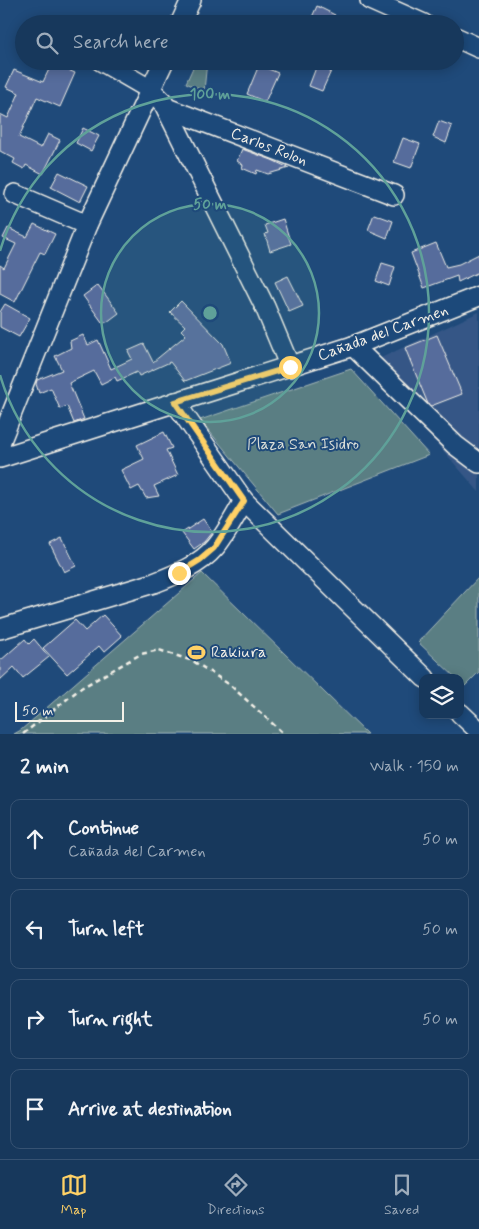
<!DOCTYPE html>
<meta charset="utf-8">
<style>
:root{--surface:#17385c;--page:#203f62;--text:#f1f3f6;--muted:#9eacbb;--line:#365272;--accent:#ffd166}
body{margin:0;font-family:Mynerve,sans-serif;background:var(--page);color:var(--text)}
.controls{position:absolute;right:15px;bottom:15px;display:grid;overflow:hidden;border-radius:10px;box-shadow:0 2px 12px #0003}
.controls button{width:45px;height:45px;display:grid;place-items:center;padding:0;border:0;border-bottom:1px solid var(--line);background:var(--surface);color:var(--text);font:25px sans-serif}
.scale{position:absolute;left:15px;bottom:12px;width:109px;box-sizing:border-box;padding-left:5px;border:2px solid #f4f1e8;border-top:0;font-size:14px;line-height:18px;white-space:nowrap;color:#f4f1e8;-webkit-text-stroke:4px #1f4a7a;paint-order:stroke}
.stop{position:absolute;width:15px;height:15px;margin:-11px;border:4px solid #ffd166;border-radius:50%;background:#fff}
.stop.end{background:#ffd166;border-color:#fff;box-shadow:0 1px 5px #0008}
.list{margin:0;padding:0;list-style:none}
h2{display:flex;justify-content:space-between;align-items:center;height:65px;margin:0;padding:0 20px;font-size:21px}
h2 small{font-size:16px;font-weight:400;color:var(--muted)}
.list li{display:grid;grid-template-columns:32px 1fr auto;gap:15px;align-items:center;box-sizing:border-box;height:80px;margin:0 10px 10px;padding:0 10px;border:1px solid var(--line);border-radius:10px}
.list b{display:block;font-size:19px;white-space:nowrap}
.list p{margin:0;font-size:16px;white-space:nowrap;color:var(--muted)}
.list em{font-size:16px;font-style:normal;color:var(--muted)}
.icon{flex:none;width:28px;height:28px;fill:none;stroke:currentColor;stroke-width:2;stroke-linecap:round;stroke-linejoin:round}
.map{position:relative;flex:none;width:479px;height:734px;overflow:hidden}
.search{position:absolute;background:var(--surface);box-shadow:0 2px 12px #0003;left:15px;right:15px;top:15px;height:55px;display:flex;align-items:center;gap:12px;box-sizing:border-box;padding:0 18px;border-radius:28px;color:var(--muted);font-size:19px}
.sheet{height:425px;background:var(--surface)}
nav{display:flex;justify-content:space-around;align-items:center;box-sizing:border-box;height:70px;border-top:1px solid var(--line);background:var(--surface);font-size:14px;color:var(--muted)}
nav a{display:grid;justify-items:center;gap:2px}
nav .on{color:var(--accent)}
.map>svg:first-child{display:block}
.built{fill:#345786}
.green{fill:#5a7e83;stroke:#a7b8b6}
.building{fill:#576c9c;stroke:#f4f1e8}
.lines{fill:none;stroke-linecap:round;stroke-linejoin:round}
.minor-casing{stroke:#f4f1e8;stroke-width:22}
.path{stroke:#f4f1e8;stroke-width:2.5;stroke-dasharray:5 4;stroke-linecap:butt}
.minor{stroke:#1f4a7a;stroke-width:19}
.route{stroke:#ffd166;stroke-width:6}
.ring{fill:none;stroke:#5fa199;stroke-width:2.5}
.labels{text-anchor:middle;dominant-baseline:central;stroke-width:4;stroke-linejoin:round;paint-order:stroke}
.street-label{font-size:16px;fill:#f4f1e8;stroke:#1f4a7a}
.park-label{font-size:16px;fill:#dde0d9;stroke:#1f4a7a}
.poi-label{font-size:16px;fill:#f4f1e8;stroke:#1f4a7a;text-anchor:start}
.centre{fill:#5fa199;stroke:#1f4a7a;stroke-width:2.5}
.ring-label{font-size:15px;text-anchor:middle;font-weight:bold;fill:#5fa199;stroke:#1f4a7a;stroke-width:4;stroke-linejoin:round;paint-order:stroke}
</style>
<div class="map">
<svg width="479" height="734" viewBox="0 0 479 734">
<rect width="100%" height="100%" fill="#1f4a7a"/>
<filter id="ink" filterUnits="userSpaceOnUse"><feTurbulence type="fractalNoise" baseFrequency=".02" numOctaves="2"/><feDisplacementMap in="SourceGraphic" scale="10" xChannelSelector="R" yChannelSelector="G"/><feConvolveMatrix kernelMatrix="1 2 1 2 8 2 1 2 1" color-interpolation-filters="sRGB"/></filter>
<g filter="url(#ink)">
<polygon class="built" points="479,312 479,492 368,364"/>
<g class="green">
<polygon points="196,61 207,61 204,91 186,83"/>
<polygon points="351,369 429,455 278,514 200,420"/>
<polygon points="202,573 367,734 14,734 21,730"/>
<polygon points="479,577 479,672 465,686 460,682 460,678 456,678 418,642"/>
</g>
<g class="building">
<polygon points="317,6 335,15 331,24 309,24"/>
<polygon points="52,63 75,73 60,107 37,97 19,137 41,148 48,134 60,140 43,174 26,165 24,169 13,163 15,159 0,151 0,114 8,118 19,93 6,87 14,70 43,82"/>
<polygon points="259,65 278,73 265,102 247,94"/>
<polygon points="317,65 331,71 322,91 309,86"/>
<polygon points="439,121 452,126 446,143 433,137"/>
<polygon points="83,128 99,136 91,151 76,143"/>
<polygon points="403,138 420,144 411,168 394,162"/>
<polygon points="242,149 272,160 289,168 268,174 257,170 256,174 242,168 243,165 237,161"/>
<polygon points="59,172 88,186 80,202 51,187"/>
<polygon points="374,214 393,221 387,238 368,230"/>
<polygon points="283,219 291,244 270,251 265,234 268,233 265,225"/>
<polygon points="34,224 55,234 45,254 40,252 15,302 0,294 0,265 4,268 16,244 3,238 8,228 27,237"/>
<polygon points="436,243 446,267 459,264 479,254 479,272 458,282 457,276 424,288 411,253"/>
<polygon points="382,263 395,267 389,286 376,281"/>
<polygon points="288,276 303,306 289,312 275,282"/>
<polygon points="98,285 119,313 107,322 102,322 83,296"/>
<polygon points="181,301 223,344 231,363 185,381 170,362 139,376 137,372 117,381 115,377 101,384 94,371 69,383 84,419 74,423 67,406 60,409 51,388 39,393 36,384 37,380 62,370 55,356 71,348 70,341 83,335 88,345 98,340 111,369 132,359 128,351 144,344 153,362 186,335 181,330 185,326 170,312"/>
<polygon points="5,304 30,318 19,337 0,327 0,312"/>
<polygon points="437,335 462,394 431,406 428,404 405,348"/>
<polygon points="164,432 172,448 166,450 178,475 154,486 159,496 146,498 139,486 131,490 121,470 144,459 137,445"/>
<polygon points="203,519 212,532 204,542 194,549 182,533"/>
<polygon points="62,538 76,566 64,572 50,544"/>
<polygon points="103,615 122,636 104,652 99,646 67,674 43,648 75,620 85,631"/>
<polygon points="25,639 29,644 34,639 49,657 23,678 14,667 0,680 0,661"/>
</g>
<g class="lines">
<defs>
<g id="minor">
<polyline points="370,0 424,24"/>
<polyline points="180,24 191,0"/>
<polyline points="455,37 479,48"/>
<polyline points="101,61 151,90 163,102 265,307 290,367"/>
<polyline points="167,108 394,195"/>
<polyline points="15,194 87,225"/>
<polyline points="353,346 455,445 479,463"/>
<polyline points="175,402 244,501 425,678"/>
<polyline points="0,443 87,225 164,61"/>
<polyline points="0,458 353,346 479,296"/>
<path d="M0,629l154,-46c21,-8 46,-18 61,-36 11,-13 20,-31 29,-46"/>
<polyline points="460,713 479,731"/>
</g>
</defs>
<use href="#minor" class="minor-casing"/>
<polyline class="path" points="23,734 81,688 141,654 159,650 193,661 230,685 284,734"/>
<use href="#minor" class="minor"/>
</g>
</g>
<g class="lines" filter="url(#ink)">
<polyline class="route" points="179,573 200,560 214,548 244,501 175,402 290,367"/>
</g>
<circle cx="210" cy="313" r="109" fill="#5fa199" fill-opacity=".12"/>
<g class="ring">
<circle cx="210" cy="313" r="109"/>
<path d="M0 251A219 219 0 1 1 0 375"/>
</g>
<defs>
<symbol id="stadium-bare" viewBox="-9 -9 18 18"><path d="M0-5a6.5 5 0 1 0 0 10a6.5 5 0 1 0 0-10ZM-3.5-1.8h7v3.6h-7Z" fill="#ffd166" stroke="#1f4a7a" stroke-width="2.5" paint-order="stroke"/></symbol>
</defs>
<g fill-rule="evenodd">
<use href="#stadium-bare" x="184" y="640" width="25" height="25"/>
</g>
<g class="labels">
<g class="street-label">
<text transform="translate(269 147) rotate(21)">Carlos Rolon</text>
<text transform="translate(383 333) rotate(-20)">Cañada del Carmen</text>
</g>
<g class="park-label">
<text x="303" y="444">Plaza San Isidro</text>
</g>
<g class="poi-label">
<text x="211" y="652">Rakiura</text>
</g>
</g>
<circle cx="210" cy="313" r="8" class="centre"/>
<g class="ring-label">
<text x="210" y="99">100 m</text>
<text x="210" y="209">50 m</text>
</g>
</svg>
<div class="controls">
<button><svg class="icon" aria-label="layers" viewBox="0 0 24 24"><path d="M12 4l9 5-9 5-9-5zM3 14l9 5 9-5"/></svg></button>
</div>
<div class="scale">50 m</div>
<div class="stop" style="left:290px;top:367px"></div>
<div class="stop end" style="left:179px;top:573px"></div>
<div class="search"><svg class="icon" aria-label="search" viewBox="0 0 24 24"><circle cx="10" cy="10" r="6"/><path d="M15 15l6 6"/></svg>Search here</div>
</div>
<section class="sheet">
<h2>2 min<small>Walk · 150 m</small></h2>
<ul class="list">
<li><svg class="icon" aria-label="ahead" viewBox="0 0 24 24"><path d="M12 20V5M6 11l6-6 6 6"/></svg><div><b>Continue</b><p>Cañada del Carmen</p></div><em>50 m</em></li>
<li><svg class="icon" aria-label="left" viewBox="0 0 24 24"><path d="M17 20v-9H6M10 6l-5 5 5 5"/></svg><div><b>Turn left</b></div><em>50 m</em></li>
<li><svg class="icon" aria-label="right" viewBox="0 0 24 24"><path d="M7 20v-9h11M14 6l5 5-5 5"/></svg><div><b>Turn right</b></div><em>50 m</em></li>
<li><svg class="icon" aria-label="arrive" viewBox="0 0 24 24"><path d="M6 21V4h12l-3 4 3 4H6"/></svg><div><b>Arrive at destination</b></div></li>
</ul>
</section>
<nav>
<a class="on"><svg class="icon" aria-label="map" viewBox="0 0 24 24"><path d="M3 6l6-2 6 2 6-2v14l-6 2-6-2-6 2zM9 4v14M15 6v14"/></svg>Map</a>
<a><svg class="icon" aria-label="directions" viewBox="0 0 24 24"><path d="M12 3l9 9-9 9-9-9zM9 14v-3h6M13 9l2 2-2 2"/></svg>Directions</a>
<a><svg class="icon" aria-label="saved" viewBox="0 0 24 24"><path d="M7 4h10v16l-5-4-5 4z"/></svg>Saved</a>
</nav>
